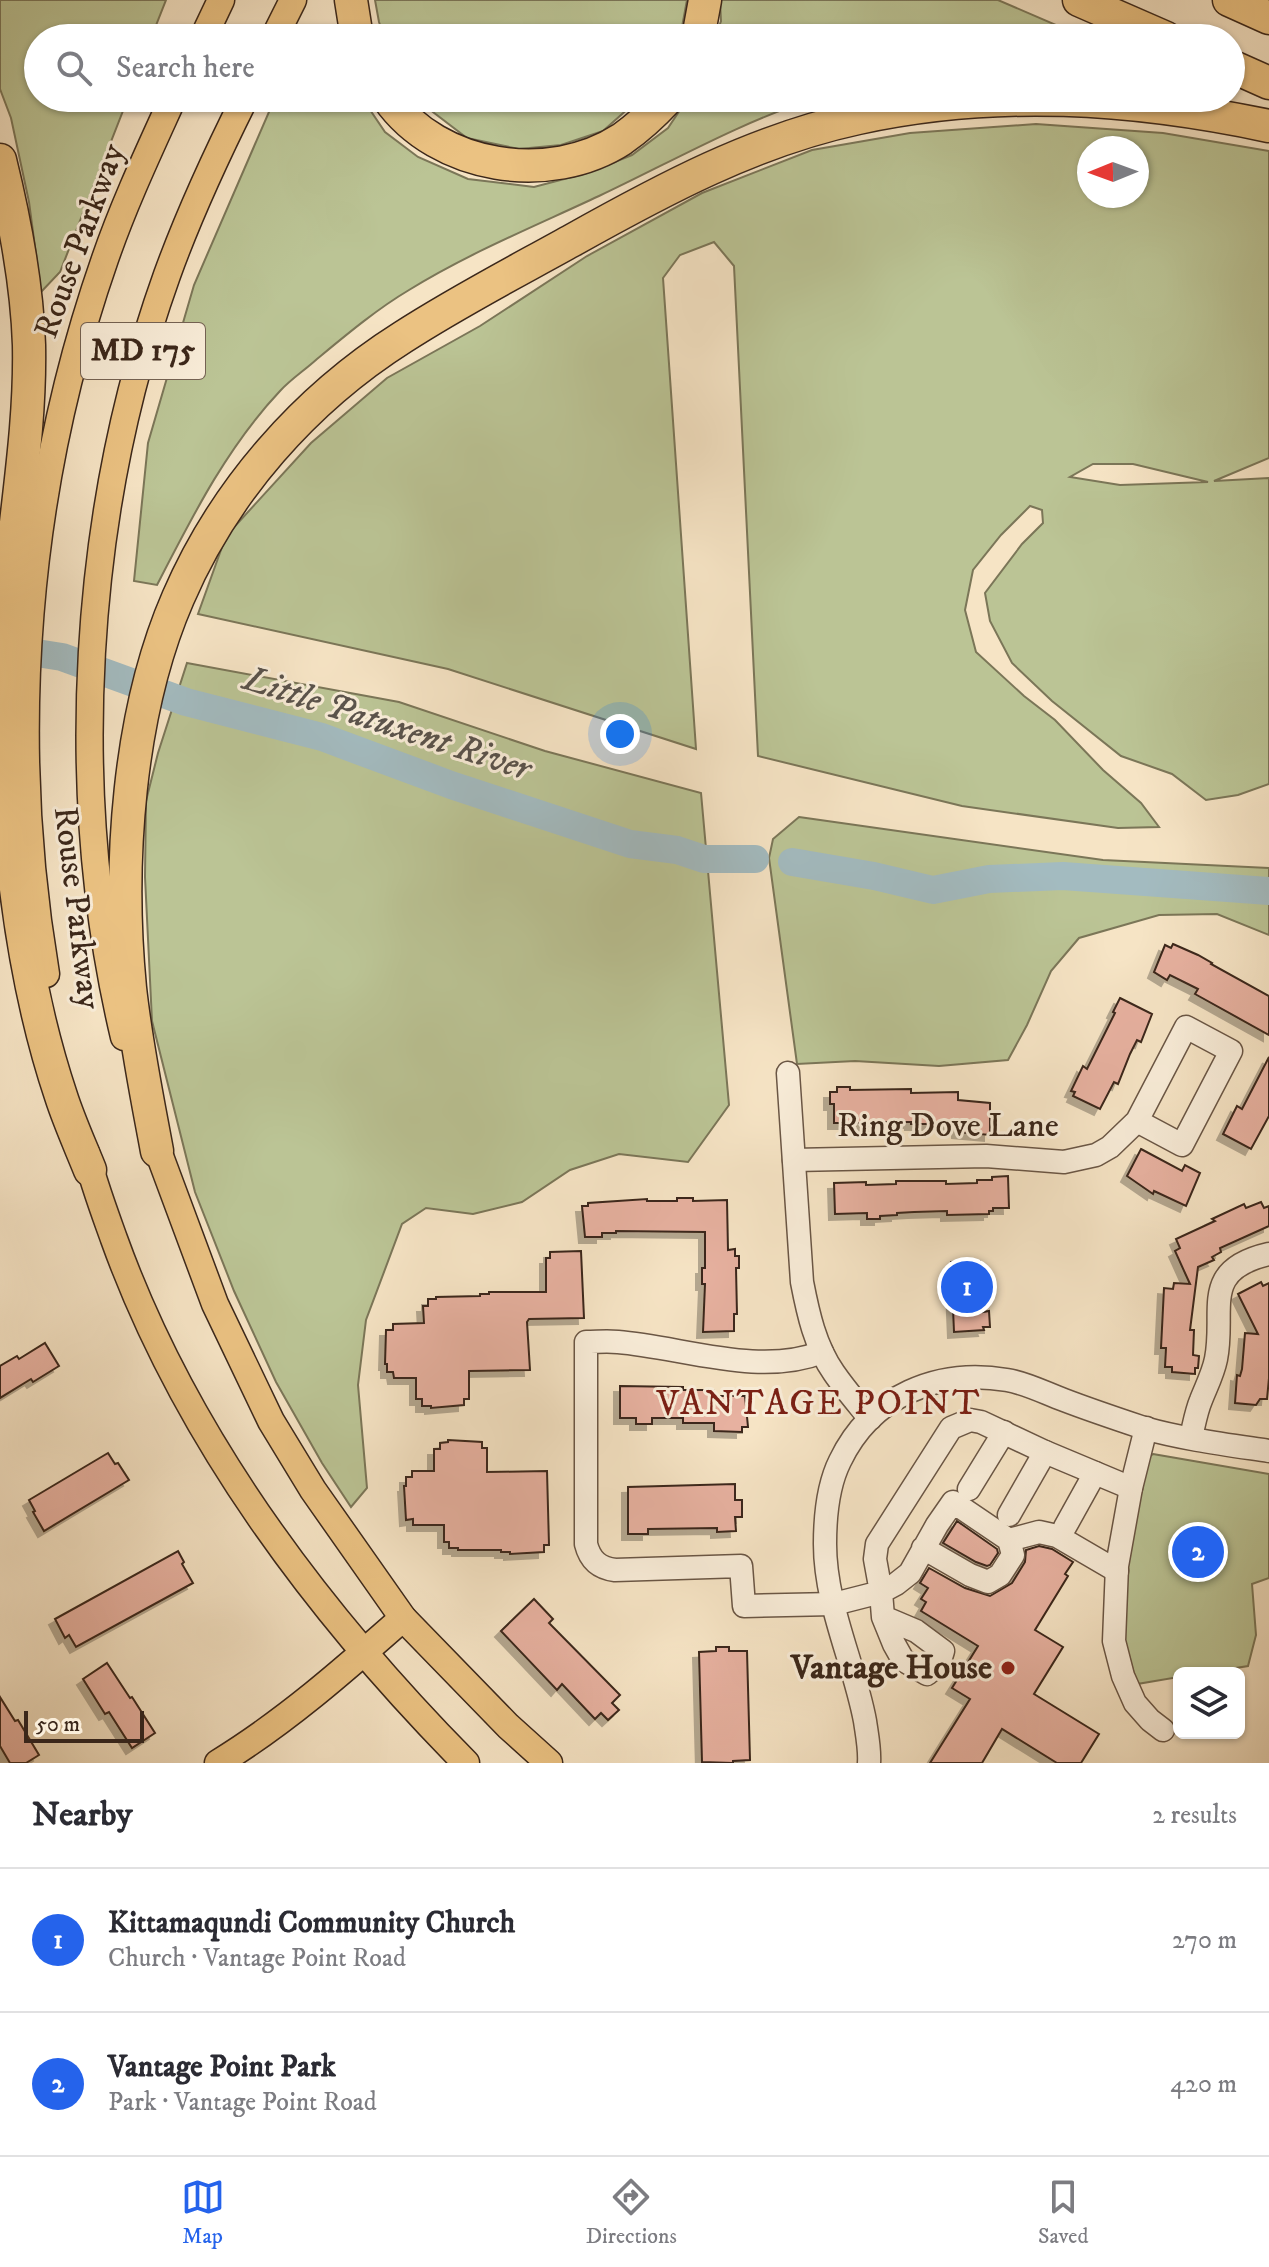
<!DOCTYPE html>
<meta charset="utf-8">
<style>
:root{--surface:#fff;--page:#f7f7f7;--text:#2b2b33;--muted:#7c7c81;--line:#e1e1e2;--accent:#2563eb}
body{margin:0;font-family:"IM FELL DW Pica",serif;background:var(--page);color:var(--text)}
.controls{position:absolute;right:24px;bottom:24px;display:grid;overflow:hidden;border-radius:12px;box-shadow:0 2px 6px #0004}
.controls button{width:72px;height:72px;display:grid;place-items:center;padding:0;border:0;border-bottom:2px solid var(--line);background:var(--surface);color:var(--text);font:40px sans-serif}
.compass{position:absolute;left:1077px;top:136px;width:72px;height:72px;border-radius:50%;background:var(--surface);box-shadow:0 2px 6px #0004;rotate:269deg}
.scale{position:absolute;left:24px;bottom:20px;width:120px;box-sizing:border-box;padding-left:8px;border:4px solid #3b271a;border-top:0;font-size:22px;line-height:28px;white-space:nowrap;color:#3b271a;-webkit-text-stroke:6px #f9edd9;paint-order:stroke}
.you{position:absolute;left:620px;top:734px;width:28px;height:28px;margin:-20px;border:6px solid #fff;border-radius:50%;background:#1a73e8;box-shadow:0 0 0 12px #1a73e833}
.badge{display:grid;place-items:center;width:52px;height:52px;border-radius:50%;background:var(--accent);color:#fff;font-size:26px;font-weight:700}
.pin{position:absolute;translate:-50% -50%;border:4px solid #fff;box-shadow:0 2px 8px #0006}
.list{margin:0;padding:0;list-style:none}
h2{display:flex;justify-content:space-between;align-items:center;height:104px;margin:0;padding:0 32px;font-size:34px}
h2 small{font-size:26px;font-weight:400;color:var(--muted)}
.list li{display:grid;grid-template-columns:52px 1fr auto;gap:24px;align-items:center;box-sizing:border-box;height:144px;padding:0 32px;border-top:2px solid var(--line)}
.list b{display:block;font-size:30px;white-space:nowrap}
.list p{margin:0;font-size:26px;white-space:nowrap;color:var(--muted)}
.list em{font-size:26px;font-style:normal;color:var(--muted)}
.icon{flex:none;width:44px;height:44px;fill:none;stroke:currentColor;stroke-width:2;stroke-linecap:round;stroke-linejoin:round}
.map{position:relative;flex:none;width:1269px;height:1763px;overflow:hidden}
.search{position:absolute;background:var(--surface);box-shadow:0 2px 6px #0004;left:24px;right:24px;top:24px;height:88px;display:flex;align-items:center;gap:20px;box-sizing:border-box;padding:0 28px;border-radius:44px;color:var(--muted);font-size:30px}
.sheet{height:392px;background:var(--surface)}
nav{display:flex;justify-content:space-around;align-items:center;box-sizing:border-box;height:112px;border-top:2px solid var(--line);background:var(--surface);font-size:22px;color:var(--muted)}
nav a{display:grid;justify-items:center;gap:4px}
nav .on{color:var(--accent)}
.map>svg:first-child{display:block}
.green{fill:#bbc495;stroke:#7b7658;stroke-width:2;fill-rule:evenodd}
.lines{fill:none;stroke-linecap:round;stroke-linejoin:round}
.river{stroke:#a3bbc0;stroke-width:28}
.building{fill:#e7b1a0;stroke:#3b271a;stroke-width:2;filter:url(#shadow)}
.minor-casing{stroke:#6a5645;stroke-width:25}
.major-casing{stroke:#3b271a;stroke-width:29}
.highway-casing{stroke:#3b271a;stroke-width:35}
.minor{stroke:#f9edd9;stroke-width:22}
.major{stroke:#ebc282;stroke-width:26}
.highway{stroke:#ebc282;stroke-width:32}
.poi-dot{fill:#8f2418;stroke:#f9edd9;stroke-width:3}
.labels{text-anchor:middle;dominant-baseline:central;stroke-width:6;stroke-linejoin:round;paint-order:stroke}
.shield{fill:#f9edd9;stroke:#746253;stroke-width:2}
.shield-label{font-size:32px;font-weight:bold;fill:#3b271a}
.street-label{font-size:34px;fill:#3b271a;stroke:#f9edd9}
.poi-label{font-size:34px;font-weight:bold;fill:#3b271a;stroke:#f9edd9;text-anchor:end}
.water-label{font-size:36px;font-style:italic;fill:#5a534c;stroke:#f9edd9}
.neighbourhood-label{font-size:36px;letter-spacing:2px;fill:#7a1f14;stroke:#f9edd9}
</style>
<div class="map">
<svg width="1269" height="1763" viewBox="0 0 1269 1763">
<defs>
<filter id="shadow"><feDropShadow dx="-6" dy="6" stdDeviation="0" flood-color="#0004"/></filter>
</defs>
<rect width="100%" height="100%" fill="#f6e4c5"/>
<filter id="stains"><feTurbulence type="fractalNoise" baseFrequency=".0025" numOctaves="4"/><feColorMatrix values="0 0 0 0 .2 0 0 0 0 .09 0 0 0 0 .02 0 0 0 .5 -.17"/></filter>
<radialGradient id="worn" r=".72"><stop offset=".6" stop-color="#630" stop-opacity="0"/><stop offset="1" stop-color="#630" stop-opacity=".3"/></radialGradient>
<g class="green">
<polygon points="0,0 166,0 151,38 38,38 38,98 128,98 60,272 41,292 29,202 11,118 0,89"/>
<polygon points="375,0 687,0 680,38 385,38 379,22"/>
<polygon points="720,0 998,0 1086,38 715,38 721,21"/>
<path d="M275,98h87l23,34 33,25 50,22 66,8 53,-14 45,-18 36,-27 20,-30h127c-76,25 -144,64 -216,98 -64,30 -130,57 -190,94 -32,19 -63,45 -92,69 -12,11 -26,20 -37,32 -53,56 -88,126 -123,194l-23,-4 14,-138 46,-158z"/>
<polygon points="419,98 640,98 603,131 561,145 519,149 467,138 429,109"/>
<path d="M1036,124l127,9 106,18v307l-55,23 55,-3v306l-31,11 -32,5 -34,-26 -51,-18 -69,-55 -40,-38 -22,-42 -5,-28 37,-49 21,-21 -1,-13 -12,-4 -29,29 -28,35 -8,40 11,42 48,44 31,24 48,50 38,33 18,24 -41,1 -156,-22 -204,-50 -24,-490 -20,-24 -34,13 -17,23 33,471 -248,-80 -250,-55 28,-78 85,-93 76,-65 93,-52 107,-70 115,-63 110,-43 98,-17zM1089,148h48v48h-48zM1093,464h40l75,18 -88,3 -50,-8z"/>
<polygon points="187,663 399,702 545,751 701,793 729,1105 688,1162 619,1154 570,1170 522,1202 473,1214 426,1208 402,1224 366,1320 358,1385 367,1488 351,1507 322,1463 276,1382 234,1291 195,1192 152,1021 145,877 146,801 158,753"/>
<polygon points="799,817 1103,860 1269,868 1269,935 1217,914 1159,915 1079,938 1051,971 1027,1025 1008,1060 939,1066 855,1061 797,1064 769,858 773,839"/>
<polygon points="1153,1454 1269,1474 1269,1578 1252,1584 1256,1635 1248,1666 1204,1673 1179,1673 1179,1677 1137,1684 1120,1625 1122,1584 1144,1461"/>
</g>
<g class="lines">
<g class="river">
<polyline points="5,648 62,657 186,702 322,737 451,785 630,844 677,850 704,859 755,859"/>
<polyline points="792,862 874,876 933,890 989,879 1063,876 1269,891"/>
</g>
</g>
<g class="building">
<polygon points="1173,944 1198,955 1212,963 1211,964 1269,996 1269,1035 1195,994 1198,989 1170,975 1167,980 1154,972 1165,945 1171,948"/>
<polygon points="1120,998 1152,1014 1141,1042 1137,1040 1130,1054 1118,1084 1114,1082 1100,1109 1073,1096 1075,1092 1071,1091 1083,1066 1087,1069 1115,1013 1113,1012"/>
<polygon points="1269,1057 1269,1116 1251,1149 1223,1134 1237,1106 1242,1109"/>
<polygon points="837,1087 850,1087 850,1090 911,1089 911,1093 958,1092 958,1100 990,1103 990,1135 958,1132 958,1124 911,1124 911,1122 880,1122 880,1125 865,1125 865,1123 834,1123 834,1104 830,1104 830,1092 837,1092"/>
<polygon points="1141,1149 1182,1171 1185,1165 1200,1173 1186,1206 1154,1191 1153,1194 1127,1176"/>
<polygon points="1008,1176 1009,1208 993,1208 993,1211 989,1211 989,1214 947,1215 947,1211 914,1212 897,1213 897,1215 880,1216 880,1219 867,1219 867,1213 835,1214 834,1183 866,1182 866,1185 896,1184 896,1181 946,1181 946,1184 977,1183 977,1180 992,1180 992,1177"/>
<polygon points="677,1198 693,1198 693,1201 727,1200 728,1250 735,1249 735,1256 739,1256 739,1268 736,1268 737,1314 734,1314 734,1331 703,1332 705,1284 702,1284 702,1268 705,1268 705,1232 616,1231 616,1233 602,1233 602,1237 585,1237 582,1206 588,1206 588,1203 647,1199 647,1201 677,1201"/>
<polygon points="1261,1202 1264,1208 1269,1206 1269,1226 1220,1248 1221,1252 1212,1257 1214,1260 1198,1267 1190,1330 1194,1330 1193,1355 1199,1356 1198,1368 1195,1368 1195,1374 1172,1372 1172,1367 1165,1367 1166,1348 1161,1348 1164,1288 1173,1289 1174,1283 1190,1284 1175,1251 1180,1248 1176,1239 1215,1221 1212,1219 1244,1204 1246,1208"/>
<polygon points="581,1251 584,1318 529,1319 527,1322 530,1370 469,1371 469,1399 464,1399 464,1405 431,1408 431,1406 422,1406 422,1399 416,1399 416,1378 394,1378 393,1372 387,1372 387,1364 385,1364 386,1330 393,1330 393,1324 424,1323 423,1306 428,1306 428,1299 436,1299 436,1297 480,1296 480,1294 489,1294 489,1292 546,1292 546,1258 550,1258 550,1252"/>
<polygon points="980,1261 983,1312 989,1311 990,1327 983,1327 984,1330 954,1332 951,1262"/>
<polygon points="1261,1282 1263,1286 1269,1283 1269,1378 1267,1399 1260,1399 1256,1405 1235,1403 1237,1375 1240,1376 1242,1369 1245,1333 1258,1334 1238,1294"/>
<polygon points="45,1343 59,1366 33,1382 31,1379 0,1398 0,1366 17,1356 19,1359"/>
<polygon points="620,1386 683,1387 683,1390 714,1390 714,1396 745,1396 748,1427 742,1427 742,1432 714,1431 714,1423 683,1423 683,1418 652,1418 652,1424 636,1424 636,1418 620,1418"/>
<polygon points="448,1440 482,1442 482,1448 487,1448 487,1472 547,1471 549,1545 544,1545 544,1552 510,1554 510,1552 501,1552 501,1550 458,1550 458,1548 449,1548 449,1542 444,1542 444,1525 413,1525 413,1519 406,1520 404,1486 406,1486 406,1477 412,1477 412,1471 434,1471 434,1449 440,1449 440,1443 448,1442"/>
<polygon points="108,1453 115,1464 118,1463 129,1480 44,1531 33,1512 35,1511 29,1500"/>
<polygon points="735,1484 735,1500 742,1500 742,1517 735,1517 736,1531 717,1532 717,1528 648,1529 648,1534 628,1534 628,1487"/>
<polygon points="957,1521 997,1549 998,1553 990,1565 987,1566 976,1562 943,1543"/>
<polygon points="1039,1546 1052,1549 1073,1562 1065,1574 1068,1576 1035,1630 1063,1647 1034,1694 1099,1734 1081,1763 1057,1763 1002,1729 982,1763 930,1763 970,1699 952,1688 978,1646 921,1611 926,1602 921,1599 928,1588 920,1583 929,1568 965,1588 990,1596 1012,1583 1025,1562 1026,1550"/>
<polygon points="178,1551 184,1562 182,1564 193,1583 76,1647 69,1635 65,1638 55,1619"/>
<polygon points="534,1599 553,1619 549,1623 620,1695 612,1703 619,1710 608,1720 601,1713 595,1719 562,1684 557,1690 501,1631"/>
<polygon points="716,1647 729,1647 729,1651 747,1651 750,1760 733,1761 733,1763 702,1762 699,1652 716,1651"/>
<polygon points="107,1663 130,1698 132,1697 155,1733 132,1748 109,1712 105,1714 83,1679"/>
<polygon points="0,1697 15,1721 18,1720 39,1755 26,1763 10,1763 0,1746"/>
</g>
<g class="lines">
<defs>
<g id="minor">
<path d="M788,1073l14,209c6,31 13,64 32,91 11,16 24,31 36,46"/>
<polyline points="794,1160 986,1156 1064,1162 1096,1155 1110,1147 1137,1121 1186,1027 1231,1051 1182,1145 1137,1121"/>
<path d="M822,1352c-62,25 -141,-5 -204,-10 -11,-1 -21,0 -32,0v202c4,16 13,24 29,26l126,-4 3,40 90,-2 47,-12 -6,-33 2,-15 74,-116 19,-8 11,2 64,30 86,36"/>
<polyline points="1146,1428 1131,1488 1117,1566 1114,1641 1123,1676 1135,1703 1150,1720 1163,1730"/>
<path d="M1191,1437c3,-12 5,-25 10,-37 5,-13 12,-26 15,-41 10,-49 -17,-89 53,-105"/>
<polyline points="969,1489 1004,1432"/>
<polyline points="1009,1515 1045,1452"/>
<polyline points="1065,1527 1095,1473"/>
<polyline points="1009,1540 1039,1532 1057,1536 1117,1571"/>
<polyline points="883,1617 916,1631 943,1651 939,1664 927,1674 903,1660 894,1644 883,1617 881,1592 896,1584 910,1573 937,1525 953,1502 1009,1540 1013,1555 1000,1575 988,1582 970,1575 923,1548"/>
<path d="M869,1763c1,-14 -2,-28 -4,-42 -11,-59 -40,-116 -40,-177 0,-26 3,-59 15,-83 31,-65 98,-93 167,-81 19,3 38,13 57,20 26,10 53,19 80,28 38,11 85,17 125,23"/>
</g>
<g id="major">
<polyline points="203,38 221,0"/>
<polyline points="274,38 293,0"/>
<path d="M46,974c-40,-238 -21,-486 59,-715 19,-55 44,-108 68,-161"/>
<path d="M124,1037c-58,-245 -42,-525 43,-762 22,-61 49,-119 78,-177"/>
<polyline points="151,1132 215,1304 271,1421 313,1490 403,1618 508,1726 549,1763"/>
<path d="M86,1153c7,29 18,58 28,86 72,200 204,374 352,524"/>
<path d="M218,1763c67,-41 126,-93 185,-145"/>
</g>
<g id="highway">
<polyline points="351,0 357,38"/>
<polyline points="1079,0 1166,38"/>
<polyline points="1229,0 1269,18"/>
<polyline points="698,38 705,0"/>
<polyline points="1231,66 1269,83"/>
<path d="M388,98c50,71 162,88 234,41 17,-12 32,-26 46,-41"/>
<path d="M0,160c15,61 27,122 29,185 2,98 -19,193 -23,290 -6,148 8,321 55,461 8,25 19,49 29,74"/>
<path d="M157,1151c-10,-54 -21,-108 -27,-163 -12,-124 -2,-275 48,-390 46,-107 127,-199 225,-261 54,-35 112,-65 168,-96 91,-51 184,-101 287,-123 139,-30 273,-21 411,8"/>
</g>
</defs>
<use href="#minor" class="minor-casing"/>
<use href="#major" class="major-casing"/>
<use href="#highway" class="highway-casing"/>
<use href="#minor" class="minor"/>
<use href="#major" class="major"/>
<use href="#highway" class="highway"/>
</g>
<circle class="poi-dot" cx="1008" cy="1668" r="8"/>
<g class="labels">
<rect class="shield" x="81" y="323" width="124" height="56" rx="6"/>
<g class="shield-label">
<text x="143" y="351">MD 175</text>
</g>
<g class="street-label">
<text transform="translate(80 241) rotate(-70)">Rouse Parkway</text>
<text transform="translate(77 908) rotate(83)">Rouse Parkway</text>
<text x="948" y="1126">Ring Dove Lane</text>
</g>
<g class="poi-label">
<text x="992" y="1668">Vantage House</text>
</g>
<g class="water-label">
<text transform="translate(387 724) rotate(18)">Little Patuxent River</text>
</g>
<g class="neighbourhood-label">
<text x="819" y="1403">VANTAGE POINT</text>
</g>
</g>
<rect width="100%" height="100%" filter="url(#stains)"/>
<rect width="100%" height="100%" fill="url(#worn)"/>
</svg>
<div class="controls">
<button><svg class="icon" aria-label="layers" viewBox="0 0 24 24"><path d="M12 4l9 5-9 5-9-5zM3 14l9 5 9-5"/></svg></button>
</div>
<svg class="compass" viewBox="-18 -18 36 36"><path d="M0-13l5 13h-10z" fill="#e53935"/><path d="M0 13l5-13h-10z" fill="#7c7c81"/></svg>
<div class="scale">50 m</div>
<div class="you"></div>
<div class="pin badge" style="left:967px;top:1287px">1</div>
<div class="pin badge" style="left:1198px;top:1552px">2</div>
<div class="search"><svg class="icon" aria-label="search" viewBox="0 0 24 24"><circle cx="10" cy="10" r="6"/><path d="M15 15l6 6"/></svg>Search here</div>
</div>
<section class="sheet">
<h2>Nearby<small>2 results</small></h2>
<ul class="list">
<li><span class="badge">1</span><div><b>Kittamaqundi Community Church</b><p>Church · Vantage Point Road</p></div><em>270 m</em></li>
<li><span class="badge">2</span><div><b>Vantage Point Park</b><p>Park · Vantage Point Road</p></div><em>420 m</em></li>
</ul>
</section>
<nav>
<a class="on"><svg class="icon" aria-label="map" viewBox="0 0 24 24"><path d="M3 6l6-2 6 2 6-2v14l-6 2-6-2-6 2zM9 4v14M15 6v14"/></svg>Map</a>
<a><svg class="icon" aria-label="directions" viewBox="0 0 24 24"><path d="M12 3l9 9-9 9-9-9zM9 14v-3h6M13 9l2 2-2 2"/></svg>Directions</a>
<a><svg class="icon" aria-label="saved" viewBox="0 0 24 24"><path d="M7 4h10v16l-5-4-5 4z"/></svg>Saved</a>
</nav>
